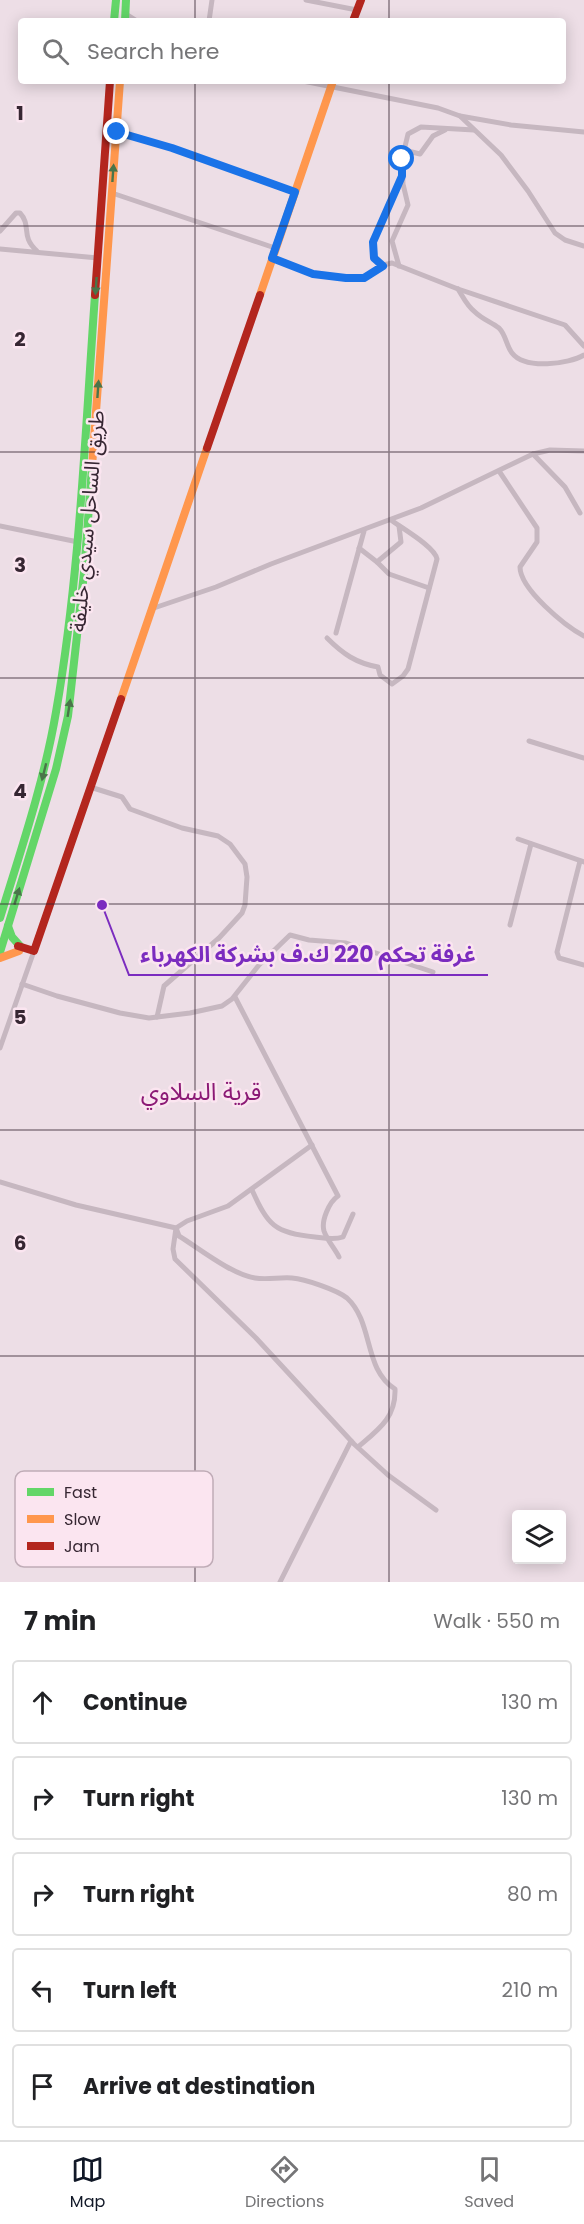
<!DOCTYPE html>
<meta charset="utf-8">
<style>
:root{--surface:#fff;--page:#f2f2f2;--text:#202124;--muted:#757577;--line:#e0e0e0;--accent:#111827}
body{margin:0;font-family:Poppins,"Noto Sans Arabic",sans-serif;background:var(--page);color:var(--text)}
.controls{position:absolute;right:18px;bottom:18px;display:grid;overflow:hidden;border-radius:6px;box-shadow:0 3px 15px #0003}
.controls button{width:54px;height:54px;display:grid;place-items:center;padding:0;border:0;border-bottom:2px solid var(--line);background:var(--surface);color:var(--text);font:30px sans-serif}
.stop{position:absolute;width:18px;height:18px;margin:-14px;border:4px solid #1a73e8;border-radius:50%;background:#fff}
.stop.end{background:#1a73e8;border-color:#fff;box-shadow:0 2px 6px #0008}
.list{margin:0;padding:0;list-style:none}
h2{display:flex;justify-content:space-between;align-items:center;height:78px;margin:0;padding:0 24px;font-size:26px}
h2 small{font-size:20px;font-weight:400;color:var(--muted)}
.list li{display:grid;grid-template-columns:39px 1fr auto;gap:18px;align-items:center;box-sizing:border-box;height:84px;margin:0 12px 12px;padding:0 12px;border:2px solid var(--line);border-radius:6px}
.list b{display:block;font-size:22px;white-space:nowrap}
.list em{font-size:20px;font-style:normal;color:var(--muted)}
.icon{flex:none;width:33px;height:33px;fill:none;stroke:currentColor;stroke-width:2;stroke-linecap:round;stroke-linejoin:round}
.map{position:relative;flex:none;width:584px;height:1582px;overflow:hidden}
.search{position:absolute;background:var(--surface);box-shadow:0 3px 15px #0003;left:18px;right:18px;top:18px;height:66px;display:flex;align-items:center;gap:15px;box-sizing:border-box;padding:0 21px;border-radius:6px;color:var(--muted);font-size:22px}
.sheet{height:558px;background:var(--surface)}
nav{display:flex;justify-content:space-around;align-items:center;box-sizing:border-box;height:84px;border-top:2px solid var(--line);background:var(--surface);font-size:16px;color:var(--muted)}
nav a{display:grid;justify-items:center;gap:3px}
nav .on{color:var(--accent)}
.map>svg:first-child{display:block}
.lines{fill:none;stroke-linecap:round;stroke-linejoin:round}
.street{stroke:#c6b7c0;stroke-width:5}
.fast{stroke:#63d668;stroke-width:8}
.slow{stroke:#ff974d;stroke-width:8}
.jam{stroke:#b3261e;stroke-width:8}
.oneway{fill:#4a754a}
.route{stroke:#1a73e8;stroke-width:8}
.grid{fill:none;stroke:#362632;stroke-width:1.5;stroke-opacity:0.55}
.labels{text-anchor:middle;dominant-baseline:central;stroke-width:5;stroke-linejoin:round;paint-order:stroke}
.street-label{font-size:21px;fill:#362632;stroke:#fbe5f0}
.quarter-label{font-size:24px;fill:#8b1975;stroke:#fbe5f0}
.key{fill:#fbe5f0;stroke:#c0acb7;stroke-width:1.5}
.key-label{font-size:16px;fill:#362632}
.grid-label{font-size:20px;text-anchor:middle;font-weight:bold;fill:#362632;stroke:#fbe5f0;stroke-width:5;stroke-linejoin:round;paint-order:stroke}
.leader{fill:none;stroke:#7b2cbf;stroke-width:2}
.callout-dot{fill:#7b2cbf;stroke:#fbe5f0;stroke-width:2}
.callout-label{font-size:22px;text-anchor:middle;font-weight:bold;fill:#7b2cbf;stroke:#fbe5f0;stroke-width:5;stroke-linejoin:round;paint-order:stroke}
</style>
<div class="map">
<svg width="584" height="1582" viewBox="0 0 584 1582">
<rect width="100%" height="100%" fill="#eddee6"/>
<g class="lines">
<g class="street">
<polyline points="306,0 357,10"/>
<polyline points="126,14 137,21"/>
<polyline points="209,21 212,0"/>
<polyline points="303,81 438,108 460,116 501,155 528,191 555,233 565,240 584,246"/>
<polyline points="460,116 511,125 584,132"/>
<polyline points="116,132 172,148 295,192"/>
<polyline points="404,150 420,154 433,136 445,130"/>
<polyline points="112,193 275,248"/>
<path d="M0,231l16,-18h4c12,13 0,23 17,38"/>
<polyline points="0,249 98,258"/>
<polyline points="272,257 313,274 356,278 364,278 383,265 392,263 458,289 565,325 584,346"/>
<polyline points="383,265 374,258 373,242 401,179"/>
<polyline points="399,266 392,241 408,205 403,184 402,159 408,134 421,127 474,130"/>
<path d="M458,289c5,8 9,17 17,23 7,7 16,10 24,16 7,7 7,17 13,25 13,17 57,11 72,2"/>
<polyline points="533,454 565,487 580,513"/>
<path d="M499,471l38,57v14l-17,25c0,22 45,59 64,69"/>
<polyline points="0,526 78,542"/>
<polyline points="359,548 377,562 401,542 399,526"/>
<polyline points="377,562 389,574 429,588"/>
<polyline points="151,609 216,587 271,564 421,508 533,454 550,450 584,451"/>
<polyline points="336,633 364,531"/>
<path d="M327,638c16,16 29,25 51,29l2,8 12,9 11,-8 5,-7 29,-110c-2,-12 -34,-30 -46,-39"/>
<polyline points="529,741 584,758"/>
<polyline points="90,787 122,797 130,809 182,828 218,836 230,844 245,864 247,877 245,905 242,913 219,938 164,986 157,1017"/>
<polyline points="518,839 584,862"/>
<polyline points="580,861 557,952 559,958 584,965"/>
<polyline points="510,925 531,844"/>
<polyline points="22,984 57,996 120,1013 149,1018 190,1013 222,1006 232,999 259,965 290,935 309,940 346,943 433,972"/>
<path d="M235,997l103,199c-9,6 -17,25 -14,35 3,9 11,18 15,26"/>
<polyline points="0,1048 34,951"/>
<polyline points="312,1145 228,1206 187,1221 176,1228 173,1249 175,1259 256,1338 354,1444 388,1475 436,1510"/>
<path d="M0,1182l76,23 100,23 3,8c21,13 52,38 76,42 12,2 25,-1 37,0 13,1 45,12 55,20 27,25 16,71 48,91 1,29 -17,41 -37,58"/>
<path d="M252,1190c16,35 22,43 63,47 9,1 19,3 28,0l10,-23"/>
<polyline points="280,1582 351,1441"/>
</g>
<g class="fast">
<polyline points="114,21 116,0"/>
<polyline points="125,21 126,0"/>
<path d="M0,918c21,-68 44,-136 56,-206 24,-138 29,-278 39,-417"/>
<polyline points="8,926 12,937 21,947"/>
<polyline points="0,952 56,769 68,716 84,573 92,467"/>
</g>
<g class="slow">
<polyline points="260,295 333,81"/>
<polyline points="92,467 120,81"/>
<polyline points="121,699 207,448"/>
<polyline points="0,958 19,951"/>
</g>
<g class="jam">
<polyline points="353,21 361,0"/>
<polyline points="95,295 110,81"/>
<polyline points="207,448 260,295"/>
<polyline points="18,946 34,951 121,699"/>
</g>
</g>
<defs><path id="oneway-solid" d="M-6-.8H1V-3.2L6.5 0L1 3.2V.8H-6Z" transform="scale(1.5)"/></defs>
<g class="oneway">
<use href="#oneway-solid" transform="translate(113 173) rotate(-86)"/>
<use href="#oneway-solid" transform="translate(96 286) rotate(94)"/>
<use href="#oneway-solid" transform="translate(98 389) rotate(-86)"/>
<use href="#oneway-solid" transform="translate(69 708) rotate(-81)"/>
<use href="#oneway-solid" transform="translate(44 772) rotate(104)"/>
<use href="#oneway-solid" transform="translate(17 896) rotate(-73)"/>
</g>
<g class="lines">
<polyline class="route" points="117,132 172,148 295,192 272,258 313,274 346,278 364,278 383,266 374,258 373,242 402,176 402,159"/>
</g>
<path class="grid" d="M195,0v21M389,0v21M195,81v1501M389,81v1501M0,226h584M0,452h584M0,678h584M0,904h584M0,1130h584M0,1356h584"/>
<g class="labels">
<g class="street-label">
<text transform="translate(87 521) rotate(-85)">طريق الساحل سيدي خليفة</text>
</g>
<g class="quarter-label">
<text x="201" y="1091">قرية السلاوي</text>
</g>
</g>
<rect x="15" y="1471" width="198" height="96" rx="9" class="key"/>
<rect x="27" y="1488" width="27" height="8" fill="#63d668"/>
<rect x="27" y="1515" width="27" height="8" fill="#ff974d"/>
<rect x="27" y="1542" width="27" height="8" fill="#b3261e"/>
<g class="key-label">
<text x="64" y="1498">Fast</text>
<text x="64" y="1525">Slow</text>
<text x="64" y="1552">Jam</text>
</g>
<g class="grid-label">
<text x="20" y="120">1</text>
<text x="20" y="346">2</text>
<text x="20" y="572">3</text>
<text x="20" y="798">4</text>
<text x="20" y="1024">5</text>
<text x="20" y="1250">6</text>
</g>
<path class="leader" d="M102 905L129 975H488"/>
<circle class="callout-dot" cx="102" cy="905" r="6"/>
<g class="callout-label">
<text x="308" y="962">غرفة تحكم 220 ك.ف بشركة الكهرباء</text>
</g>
</svg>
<div class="controls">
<button><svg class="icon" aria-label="layers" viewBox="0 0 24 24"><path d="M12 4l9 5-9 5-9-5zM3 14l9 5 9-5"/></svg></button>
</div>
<div class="stop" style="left:402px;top:159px"></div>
<div class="stop end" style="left:117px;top:132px"></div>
<div class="search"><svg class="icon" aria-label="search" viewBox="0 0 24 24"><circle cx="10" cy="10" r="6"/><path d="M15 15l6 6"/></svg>Search here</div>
</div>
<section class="sheet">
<h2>7 min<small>Walk · 550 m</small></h2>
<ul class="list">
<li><svg class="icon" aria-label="ahead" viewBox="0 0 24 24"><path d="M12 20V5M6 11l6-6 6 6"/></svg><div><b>Continue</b></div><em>130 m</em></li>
<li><svg class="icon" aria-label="right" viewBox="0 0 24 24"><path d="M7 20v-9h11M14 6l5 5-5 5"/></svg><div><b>Turn right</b></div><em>130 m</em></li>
<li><svg class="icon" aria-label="right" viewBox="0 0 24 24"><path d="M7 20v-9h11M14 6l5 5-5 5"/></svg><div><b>Turn right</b></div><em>80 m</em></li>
<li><svg class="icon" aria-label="left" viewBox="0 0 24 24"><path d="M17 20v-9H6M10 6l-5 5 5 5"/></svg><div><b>Turn left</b></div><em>210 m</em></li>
<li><svg class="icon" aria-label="arrive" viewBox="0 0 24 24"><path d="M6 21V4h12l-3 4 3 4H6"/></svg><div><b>Arrive at destination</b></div></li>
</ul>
</section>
<nav>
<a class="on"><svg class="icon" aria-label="map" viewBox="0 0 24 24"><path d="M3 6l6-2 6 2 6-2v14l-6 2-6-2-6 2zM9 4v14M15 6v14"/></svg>Map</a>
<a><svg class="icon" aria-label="directions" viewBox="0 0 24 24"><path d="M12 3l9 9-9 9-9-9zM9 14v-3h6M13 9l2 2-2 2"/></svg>Directions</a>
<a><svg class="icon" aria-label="saved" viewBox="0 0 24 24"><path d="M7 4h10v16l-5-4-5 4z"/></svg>Saved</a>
</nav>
